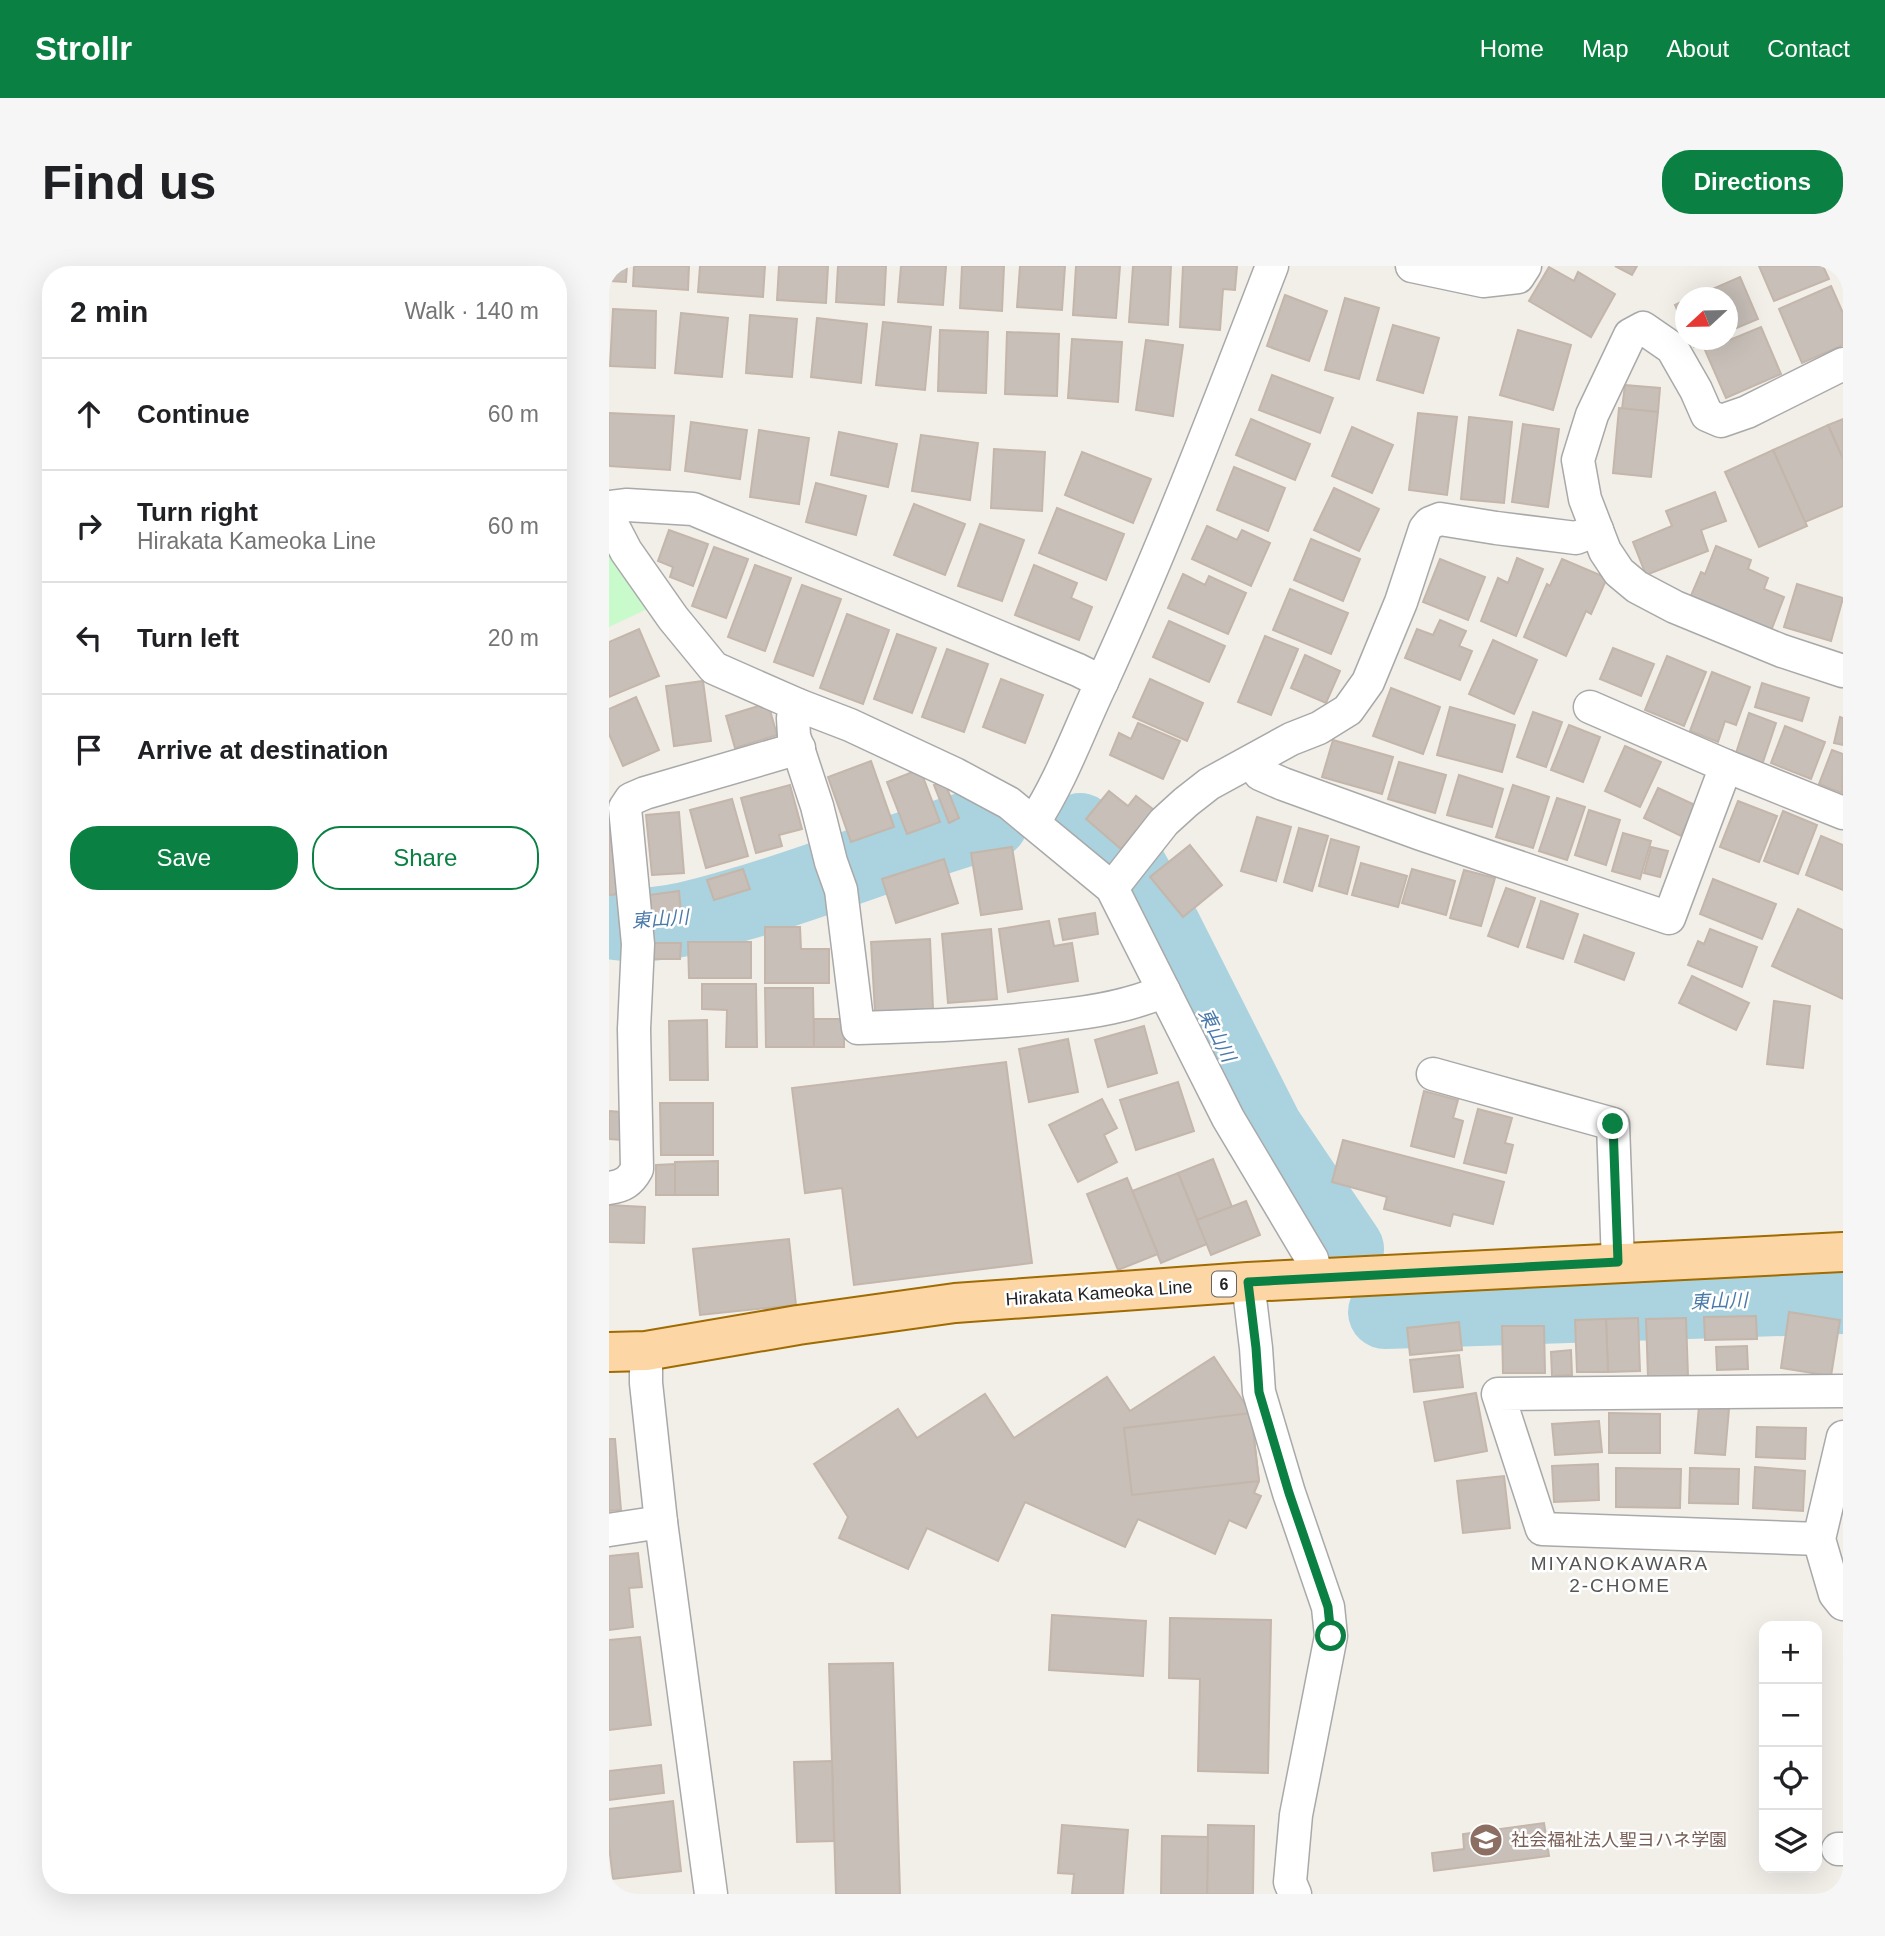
<!DOCTYPE html>
<meta charset="utf-8">
<style>
:root{--surface:#fff;--page:#f6f6f6;--text:#202124;--muted:#757577;--line:#e0e0e0;--accent:#0b8043}
body{margin:0;font-family:Helvetica,"Noto Sans JP",sans-serif;background:var(--page);color:var(--text)}
.controls{position:absolute;right:21px;bottom:21px;display:grid;overflow:hidden;border-radius:14px;box-shadow:0 7px 28px #0002}
.controls button{width:63px;height:63px;display:grid;place-items:center;padding:0;border:0;border-bottom:2px solid var(--line);background:var(--surface);color:var(--text);font:35px sans-serif}
.compass{position:absolute;left:1066px;top:21px;width:63px;height:63px;border-radius:50%;background:var(--surface);box-shadow:0 7px 28px #0002;rotate:248deg}
.stop{position:absolute;width:21px;height:21px;margin:-16px;border:5px solid #0b8043;border-radius:50%;background:#fff}
.stop.end{background:#0b8043;border-color:#fff;box-shadow:0 2px 7px #0008}
.list{margin:0;padding:0;list-style:none}
h2{display:flex;justify-content:space-between;align-items:center;height:91px;margin:0;padding:0 28px;font-size:30px}
h2 small{font-size:23px;font-weight:400;color:var(--muted)}
.list li{display:grid;grid-template-columns:46px 1fr auto;gap:21px;align-items:center;box-sizing:border-box;height:112px;padding:0 28px;border-top:2px solid var(--line)}
.list b{display:block;font-size:26px;white-space:nowrap}
.list p{margin:0;font-size:23px;white-space:nowrap;color:var(--muted)}
.list em{font-size:23px;font-style:normal;color:var(--muted)}
.actions{display:flex;gap:14px;padding:21px 28px}
.actions a{flex:1;padding:16px 0;border:2px solid var(--accent);border-radius:28px;text-align:center;font-size:24px;color:var(--accent)}
.actions .main{background:var(--accent);color:#fff}
.icon{flex:none;width:38px;height:38px;fill:none;stroke:currentColor;stroke-width:2;stroke-linecap:round;stroke-linejoin:round}
.map{position:relative;flex:none;width:1234px;height:1628px;overflow:hidden;border-radius:28px}
header{display:flex;align-items:center;gap:42px;box-sizing:border-box;height:98px;padding:0 35px;background:var(--accent);color:#fff}
header strong{font-size:33px}
nav{display:flex;gap:38px;margin-inline-start:auto;font-size:24px}
.intro{display:flex;align-items:center;justify-content:space-between;box-sizing:border-box;height:168px;padding:0 42px}
h1{margin:0;font-size:49px}
.button{padding:18px 32px;border-radius:28px;background:var(--accent);color:#fff;font-size:24px;font-weight:700}
main{display:flex;gap:42px;padding:0 42px}
aside{flex:1;background:var(--surface);border-radius:28px;box-shadow:0 7px 28px #0002}
.map>svg:first-child{display:block}
.park{fill:#c8facc}
.lines{fill:none;stroke-linecap:round;stroke-linejoin:round}
.river{stroke:#aad3df;stroke-width:74}
.building{fill:#c7bfb8;stroke:#c4b6ab;stroke-width:2}
.street-casing{stroke:#a9a9a9;stroke-width:35}
.primary-casing{stroke:#a06b00;stroke-width:42}
.street{stroke:#fff;stroke-width:32}
.primary{stroke:#fcd6a4;stroke-width:38}
.route{stroke:#0b8043;stroke-width:9}
.labels{text-anchor:middle;dominant-baseline:central;stroke-width:5;stroke-linejoin:round;paint-order:stroke}
.shield{fill:#fff;stroke:#646464;stroke-width:2}
.shield-label{font-size:16px;font-weight:bold;fill:#222}
.street-label{font-size:18px;fill:#222;stroke:#fff}
.education-label{font-size:18px;fill:#785e54;stroke:#fff;text-anchor:start}
.water-label{font-size:19px;font-style:italic;fill:#4a7aab;stroke:#fff}
.neighbourhood-label{font-size:19px;letter-spacing:2px;fill:#555;stroke:#fff}
</style>
<header>
<strong>Strollr</strong>
<nav><a>Home</a><a>Map</a><a>About</a><a>Contact</a></nav>
</header>
<div class="intro"><h1>Find us</h1><a class="button">Directions</a></div>
<main>
<aside>
<h2>2 min<small>Walk · 140 m</small></h2>
<ul class="list">
<li><svg class="icon" aria-label="ahead" viewBox="0 0 24 24"><path d="M12 20V5M6 11l6-6 6 6"/></svg><div><b>Continue</b></div><em>60 m</em></li>
<li><svg class="icon" aria-label="right" viewBox="0 0 24 24"><path d="M7 20v-9h11M14 6l5 5-5 5"/></svg><div><b>Turn right</b><p>Hirakata Kameoka Line</p></div><em>60 m</em></li>
<li><svg class="icon" aria-label="left" viewBox="0 0 24 24"><path d="M17 20v-9H6M10 6l-5 5 5 5"/></svg><div><b>Turn left</b></div><em>20 m</em></li>
<li><svg class="icon" aria-label="arrive" viewBox="0 0 24 24"><path d="M6 21V4h12l-3 4 3 4H6"/></svg><div><b>Arrive at destination</b></div></li>
</ul>
<div class="actions"><a class="main">Save</a><a>Share</a></div>
</aside>
<div class="map">
<svg width="1234" height="1628" viewBox="0 0 1234 1628">
<rect width="100%" height="100%" fill="#f2efe9"/>
<polygon class="park" points="0,276 49,338 0,361"/>
<g class="lines">
<g class="river">
<polyline points="471,564 522,603 555,661 657,863 738,983"/>
<path d="M0,656c49,9 96,-8 142,-21 81,-24 159,-57 240,-79"/>
<polyline points="776,1046 1234,1031"/>
</g>
</g>
<g class="building">
<polygon points="0,0 18,0 17,16 0,15"/>
<polygon points="25,0 80,0 79,24 24,20"/>
<polygon points="91,0 156,0 154,31 89,26"/>
<polygon points="170,0 219,0 217,37 168,34"/>
<polygon points="229,0 277,0 275,39 227,36"/>
<polygon points="292,0 337,0 334,39 289,36"/>
<polygon points="353,0 395,0 393,45 351,42"/>
<polygon points="411,0 456,0 453,44 408,41"/>
<polygon points="467,0 511,0 507,52 464,49"/>
<polygon points="524,0 562,0 559,59 520,56"/>
<polygon points="574,0 628,0 626,24 614,23 611,64 571,61"/>
<polygon points="1006,0 1028,0 1023,9"/>
<polygon points="1150,0 1214,0 1220,13 1165,35"/>
<polygon points="940,1 965,15 969,6 1006,28 982,71 920,35"/>
<polygon points="1131,11 1149,53 1118,66 1118,32 1083,32"/>
<polygon points="1222,20 1234,47 1234,79 1193,97 1170,43"/>
<polygon points="676,29 718,45 700,95 658,80"/>
<polygon points="736,32 770,42 750,113 716,104"/>
<polygon points="1076,34 1076,62 1066,39"/>
<polygon points="4,43 47,45 46,102 1,100"/>
<polygon points="72,47 119,52 113,111 66,107"/>
<polygon points="141,49 188,53 183,111 137,107"/>
<polygon points="208,52 258,58 252,117 202,111"/>
<polygon points="274,56 322,61 316,124 267,119"/>
<polygon points="784,59 830,72 814,127 768,114"/>
<polygon points="1152,61 1172,108 1117,132 1096,84"/>
<polygon points="331,64 379,66 377,127 329,125"/>
<polygon points="909,64 962,79 944,144 891,129"/>
<polygon points="398,66 450,68 448,130 396,128"/>
<polygon points="463,73 513,76 509,136 459,132"/>
<polygon points="537,74 574,79 564,150 527,144"/>
<polygon points="1081,74 1102,74 1085,81"/>
<polygon points="663,109 724,132 711,167 650,144"/>
<polygon points="1016,119 1051,122 1049,146 1013,143"/>
<polygon points="1010,142 1049,146 1042,211 1004,207"/>
<polygon points="0,147 65,150 61,204 0,200"/>
<polygon points="809,147 848,151 838,229 800,224"/>
<polygon points="860,151 903,156 895,237 852,233"/>
<polygon points="642,153 701,178 686,214 627,189"/>
<polygon points="1234,153 1234,193 1219,159"/>
<polygon points="82,156 138,164 131,213 76,205"/>
<polygon points="914,158 950,163 939,241 903,236"/>
<polygon points="1219,159 1234,193 1234,240 1196,256 1164,184"/>
<polygon points="743,161 784,179 763,227 723,210"/>
<polygon points="150,164 200,172 190,238 141,231"/>
<polygon points="230,166 288,178 279,221 222,209"/>
<polygon points="312,169 369,177 361,234 303,225"/>
<polygon points="385,183 436,186 433,245 382,242"/>
<polygon points="1164,184 1198,260 1150,281 1116,206"/>
<polygon points="473,186 542,213 524,257 456,229"/>
<polygon points="625,201 676,222 659,265 608,244"/>
<polygon points="207,217 257,230 247,269 197,256"/>
<polygon points="725,222 770,243 750,285 705,264"/>
<polygon points="1106,226 1117,255 1092,264 1099,285 1037,309 1024,276 1063,260 1057,245"/>
<polygon points="305,238 356,258 336,309 285,289"/>
<polygon points="448,242 515,268 497,314 430,287"/>
<polygon points="371,258 415,274 393,335 349,320"/>
<polygon points="598,260 628,274 633,264 661,277 642,320 583,293"/>
<polygon points="60,264 99,278 84,320 61,311 64,301 49,295"/>
<polygon points="702,273 751,293 734,335 685,314"/>
<polygon points="1107,280 1142,294 1139,303 1159,312 1155,323 1175,331 1162,365 1081,332 1092,306 1096,308"/>
<polygon points="105,281 139,293 117,352 83,340"/>
<polygon points="908,292 934,303 907,370 872,355 889,312 899,317"/>
<polygon points="831,293 876,311 859,354 814,336"/>
<polygon points="953,293 998,312 982,348 977,345 957,390 915,371 938,318 941,320"/>
<polygon points="146,299 182,312 156,385 119,371"/>
<polygon points="425,299 468,317 462,332 483,341 470,374 406,349"/>
<polygon points="574,308 596,319 600,310 637,327 619,368 559,342"/>
<polygon points="1188,318 1234,332 1222,375 1175,361"/>
<polygon points="193,319 232,333 204,410 165,396"/>
<polygon points="681,323 739,347 722,388 664,364"/>
<polygon points="238,348 280,364 254,438 211,422"/>
<polygon points="831,354 857,365 850,380 863,385 851,414 796,392 808,363 824,369"/>
<polygon points="560,355 616,380 600,416 544,391"/>
<polygon points="30,363 50,410 0,431 0,376"/>
<polygon points="288,368 327,382 303,447 265,433"/>
<polygon points="656,370 689,383 662,449 629,436"/>
<polygon points="884,374 928,394 905,448 860,428"/>
<polygon points="1004,382 1045,398 1032,430 991,413"/>
<polygon points="338,383 379,398 355,466 313,451"/>
<polygon points="696,389 731,405 717,437 682,422"/>
<polygon points="1058,390 1097,406 1075,460 1036,444"/>
<polygon points="1103,406 1141,421 1127,459 1116,455 1109,476 1081,465"/>
<polygon points="392,413 434,429 416,477 374,461"/>
<polygon points="541,413 594,437 578,475 524,451"/>
<polygon points="94,415 102,475 65,480 57,420"/>
<polygon points="1153,417 1200,432 1193,455 1146,441"/>
<polygon points="782,422 831,441 814,488 764,470"/>
<polygon points="27,431 50,484 14,500 0,468 0,443"/>
<polygon points="159,437 168,469 126,482 117,450"/>
<polygon points="841,441 906,459 893,506 828,489"/>
<polygon points="924,446 953,456 937,501 908,491"/>
<polygon points="1140,447 1167,457 1153,499 1126,490"/>
<polygon points="1231,451 1234,452 1234,479 1225,477"/>
<polygon points="529,457 571,475 554,513 501,489 510,467 522,473"/>
<polygon points="960,459 991,471 974,516 942,504"/>
<polygon points="1176,460 1216,476 1202,513 1162,497"/>
<polygon points="724,474 784,491 773,528 713,511"/>
<polygon points="1016,480 1052,496 1031,541 996,525"/>
<polygon points="1223,484 1234,488 1233,527 1210,518"/>
<polygon points="262,495 285,561 242,576 219,511"/>
<polygon points="790,496 837,509 826,547 779,533"/>
<polygon points="311,503 331,556 298,568 278,516"/>
<polygon points="850,509 894,523 883,561 838,549"/>
<polygon points="335,515 350,552 340,557 325,519"/>
<polygon points="181,519 193,563 170,569 173,580 147,587 132,532"/>
<polygon points="904,519 940,531 924,582 887,571"/>
<polygon points="1049,522 1086,539 1072,570 1035,552"/>
<polygon points="500,525 519,540 527,530 545,544 512,583 477,553"/>
<polygon points="948,532 976,541 958,594 930,585"/>
<polygon points="123,533 139,590 97,602 81,544"/>
<polygon points="1129,535 1168,550 1150,596 1111,581"/>
<polygon points="980,544 1011,554 997,599 966,589"/>
<polygon points="1174,545 1208,559 1189,608 1155,595"/>
<polygon points="70,546 75,607 43,609 37,549"/>
<polygon points="648,551 682,561 667,615 632,605"/>
<polygon points="0,559 9,628 0,629"/>
<polygon points="690,562 719,570 703,625 675,616"/>
<polygon points="1014,567 1042,575 1031,613 1003,605"/>
<polygon points="1212,570 1234,579 1234,624 1197,609"/>
<polygon points="722,573 750,581 738,628 710,620"/>
<polygon points="581,579 613,619 574,651 541,611"/>
<polygon points="403,581 413,643 372,649 362,587"/>
<polygon points="1042,581 1059,585 1051,611 1035,607"/>
<polygon points="335,593 349,637 287,657 273,613"/>
<polygon points="752,597 798,610 789,641 743,629"/>
<polygon points="134,603 141,623 105,634 98,614"/>
<polygon points="803,603 846,615 837,649 793,637"/>
<polygon points="855,604 886,612 872,660 841,652"/>
<polygon points="1104,613 1167,638 1153,673 1091,648"/>
<polygon points="897,622 926,632 909,681 879,670"/>
<polygon points="70,625 72,646 42,649 40,629"/>
<polygon points="932,635 969,648 954,693 918,681"/>
<polygon points="1189,643 1234,664 1234,733 1163,700"/>
<polygon points="486,647 489,668 454,674 450,653"/>
<polygon points="440,655 445,680 463,677 469,715 399,726 390,663"/>
<polygon points="156,661 191,661 192,683 220,683 220,717 156,717"/>
<polygon points="382,663 388,733 339,737 333,668"/>
<polygon points="1101,663 1148,681 1133,721 1079,699 1089,675 1095,678"/>
<polygon points="975,669 1025,687 1015,714 966,696"/>
<polygon points="321,673 324,743 266,746 262,676"/>
<polygon points="79,676 142,676 142,712 80,712"/>
<polygon points="45,677 72,677 71,693 45,693"/>
<polygon points="1083,710 1140,737 1127,764 1070,737"/>
<polygon points="93,718 147,718 148,781 117,781 118,744 93,743"/>
<polygon points="156,722 204,722 205,781 157,781"/>
<polygon points="1165,735 1201,740 1194,802 1158,798"/>
<rect x="205" y="753" width="30" height="28"/>
<polygon points="98,754 99,814 61,814 60,755"/>
<polygon points="535,760 548,807 499,821 486,774"/>
<polygon points="459,773 469,826 420,836 410,783"/>
<polygon points="397,796 423,997 245,1019 233,922 196,927 183,822"/>
<polygon points="569,816 585,865 527,884 511,834"/>
<polygon points="815,825 849,834 844,852 854,855 845,891 802,880"/>
<polygon points="493,833 508,862 495,869 508,896 469,916 440,859"/>
<polygon points="51,837 104,837 104,889 52,889"/>
<polygon points="869,843 903,852 896,877 904,879 897,907 855,897"/>
<polygon points="0,845 13,846 12,874 0,873"/>
<polygon points="734,874 895,916 884,958 844,948 841,960 775,943 778,931 723,916"/>
<polygon points="604,893 623,941 588,954 569,907"/>
<polygon points="109,895 109,929 66,929 66,896"/>
<polygon points="66,898 66,929 47,929 47,899"/>
<polygon points="569,907 598,978 552,997 523,925"/>
<polygon points="518,912 549,988 509,1004 478,928"/>
<polygon points="637,935 651,969 602,989 588,954"/>
<polygon points="0,939 36,941 35,977 0,976"/>
<polygon points="180,973 187,1039 91,1049 84,983"/>
<polygon points="1180,1046 1231,1054 1222,1110 1172,1102"/>
<polygon points="1147,1050 1148,1073 1096,1074 1095,1051"/>
<polygon points="1029,1052 1031,1105 999,1106 997,1053"/>
<polygon points="1077,1052 1079,1110 1039,1111 1037,1053"/>
<polygon points="997,1053 999,1106 968,1106 966,1054"/>
<polygon points="850,1056 853,1084 801,1089 798,1062"/>
<polygon points="893,1060 935,1060 936,1107 894,1107"/>
<polygon points="1138,1080 1139,1103 1108,1104 1107,1081"/>
<polygon points="962,1084 963,1109 943,1110 942,1086"/>
<polygon points="850,1089 854,1121 805,1126 801,1094"/>
<polygon points="605,1091 642,1147 650,1215 645,1227 652,1230 637,1262 620,1254 606,1288 529,1253 516,1281 416,1236 389,1295 318,1262 299,1303 230,1272 239,1251 205,1198 289,1143 308,1172 376,1128 405,1172 498,1111 521,1145"/>
<polygon points="867,1127 878,1185 826,1195 815,1136"/>
<polygon points="1090,1140 1120,1143 1116,1189 1086,1187"/>
<polygon points="642,1147 650,1215 523,1229 515,1162"/>
<polygon points="1000,1147 1051,1148 1051,1187 1000,1187"/>
<polygon points="990,1155 993,1186 946,1189 943,1158"/>
<polygon points="1148,1161 1197,1162 1196,1193 1147,1191"/>
<polygon points="0,1173 6,1173 12,1244 0,1245"/>
<polygon points="989,1198 990,1234 945,1236 943,1200"/>
<polygon points="1146,1201 1196,1205 1194,1245 1144,1242"/>
<polygon points="1007,1202 1072,1203 1071,1242 1007,1241"/>
<polygon points="1081,1202 1130,1203 1129,1238 1080,1237"/>
<polygon points="895,1210 901,1262 854,1267 848,1215"/>
<polygon points="29,1287 33,1321 20,1322 24,1361 0,1364 0,1290"/>
<polygon points="443,1349 537,1355 534,1410 440,1404"/>
<polygon points="561,1352 662,1354 659,1507 589,1505 591,1413 560,1412"/>
<polygon points="31,1371 42,1459 0,1464 0,1374"/>
<polygon points="284,1397 291,1628 227,1628 220,1398"/>
<polygon points="223,1495 225,1575 188,1576 185,1496"/>
<polygon points="52,1499 55,1527 0,1534 0,1505"/>
<polygon points="64,1535 72,1605 4,1613 0,1580 0,1543"/>
<polygon points="935,1557 940,1590 825,1605 823,1587 855,1583 854,1568"/>
<polygon points="453,1559 519,1564 514,1628 463,1628 465,1608 449,1607"/>
<polygon points="599,1559 645,1560 644,1628 598,1628"/>
<polygon points="553,1570 599,1571 598,1628 552,1628"/>
</g>
<g class="lines">
<defs>
<g id="street">
<polyline points="803,0 874,15 909,11 916,0"/>
<polyline points="1234,98 1138,146 1112,155 1098,149 1087,124 1063,82 1034,62 1021,69 983,149 969,194 976,233 996,285 1010,306 1028,321 1066,341 1173,385 1234,405"/>
<polyline points="0,241 18,239 84,243 469,404 493,416"/>
<polyline points="0,250 5,262 17,285 64,352 105,402 189,439 241,459 346,508 400,537 503,622 619,852 703,993 709,1014"/>
<path d="M189,439l-5,13 1,18 23,70 14,56 10,28 17,138c66,-2 132,-4 198,-12 37,-4 74,-10 108,-25"/>
<polyline points="981,441 1117,500 1234,547"/>
<polyline points="643,495 651,508 674,518 812,568 1060,652 1117,500"/>
<path d="M425,556c28,-43 45,-92 67,-138 63,-137 117,-278 171,-418"/>
<polyline points="503,622 555,556 577,536 600,518 682,473 710,462 739,444 759,416 792,336 816,263 821,257 831,253 887,262 967,272 988,264"/>
<polyline points="824,808 1004,858 1009,997"/>
<path d="M0,922c14,-2 21,-6 28,-19l-3,-140 4,-85 -13,-136 6,-9 14,-6 154,-45"/>
<polyline points="639,1016 647,1082 650,1126 680,1227 719,1341 722,1370 687,1549 681,1616 686,1628"/>
<polyline points="37,1085 37,1117 52,1256 102,1628"/>
<polyline points="1234,1171 1210,1273 1226,1328 1234,1338"/>
<polyline points="0,1264 52,1256"/>
<polyline points="1210,1273 933,1263 889,1128 1234,1125"/>
<polyline points="1229,1583 1234,1583"/>
</g>
<polyline id="primary" points="0,1086 37,1085 189,1059 346,1037 639,1016 1234,986"/>
</defs>
<use href="#street" class="street-casing"/>
<use href="#primary" class="primary-casing"/>
<use href="#street" class="street"/>
<use href="#primary" class="primary"/>
</g>
<g class="lines">
<polyline class="route" points="722,1370 719,1341 680,1227 650,1126 647,1082 639,1016 1009,996 1004,858"/>
</g>
<defs>
<symbol id="school-disc" viewBox="-11 -11 22 22"><circle r="9.5" fill="#8d6e63" stroke="#fff"/><path d="M0-5L7-2L0 1L-7-2ZM-4 1L0 2.5L4 1V4Q0 6-4 4Z" fill="#fff"/></symbol>
</defs>
<g fill-rule="evenodd">
<use href="#school-disc" x="858" y="1555" width="38" height="38"/>
</g>
<g class="labels">
<rect class="shield" x="603" y="1005.5" width="24" height="25" rx="5"/>
<g class="shield-label">
<text x="615" y="1018">6</text>
</g>
<g class="street-label">
<text transform="translate(490 1027) rotate(-4)">Hirakata Kameoka Line</text>
</g>
<g class="education-label">
<text x="902" y="1574">社会福祉法人聖ヨハネ学園</text>
</g>
<g class="water-label">
<text transform="translate(51 653) rotate(-4)">東山川</text>
<text transform="translate(608 769) rotate(63)">東山川</text>
<text transform="translate(1110 1035) rotate(-2)">東山川</text>
</g>
<g class="neighbourhood-label">
<text x="1011" y="1297">MIYANOKAWARA<tspan x="1011" dy="22">2-CHOME</tspan></text>
</g>
</g>
</svg>
<div class="controls">
<button>+</button>
<button>−</button>
<button><svg class="icon" aria-label="locate" viewBox="0 0 24 24"><circle cx="12" cy="12" r="6"/><path d="M12 2v4M12 18v4M2 12h4M18 12h4"/></svg></button>
<button><svg class="icon" aria-label="layers" viewBox="0 0 24 24"><path d="M12 4l9 5-9 5-9-5zM3 14l9 5 9-5"/></svg></button>
</div>
<svg class="compass" viewBox="-18 -18 36 36"><path d="M0-13l5 13h-10z" fill="#e53935"/><path d="M0 13l5-13h-10z" fill="#757577"/></svg>
<div class="stop" style="left:722px;top:1370px"></div>
<div class="stop end" style="left:1004px;top:858px"></div>
</div>
</main>
